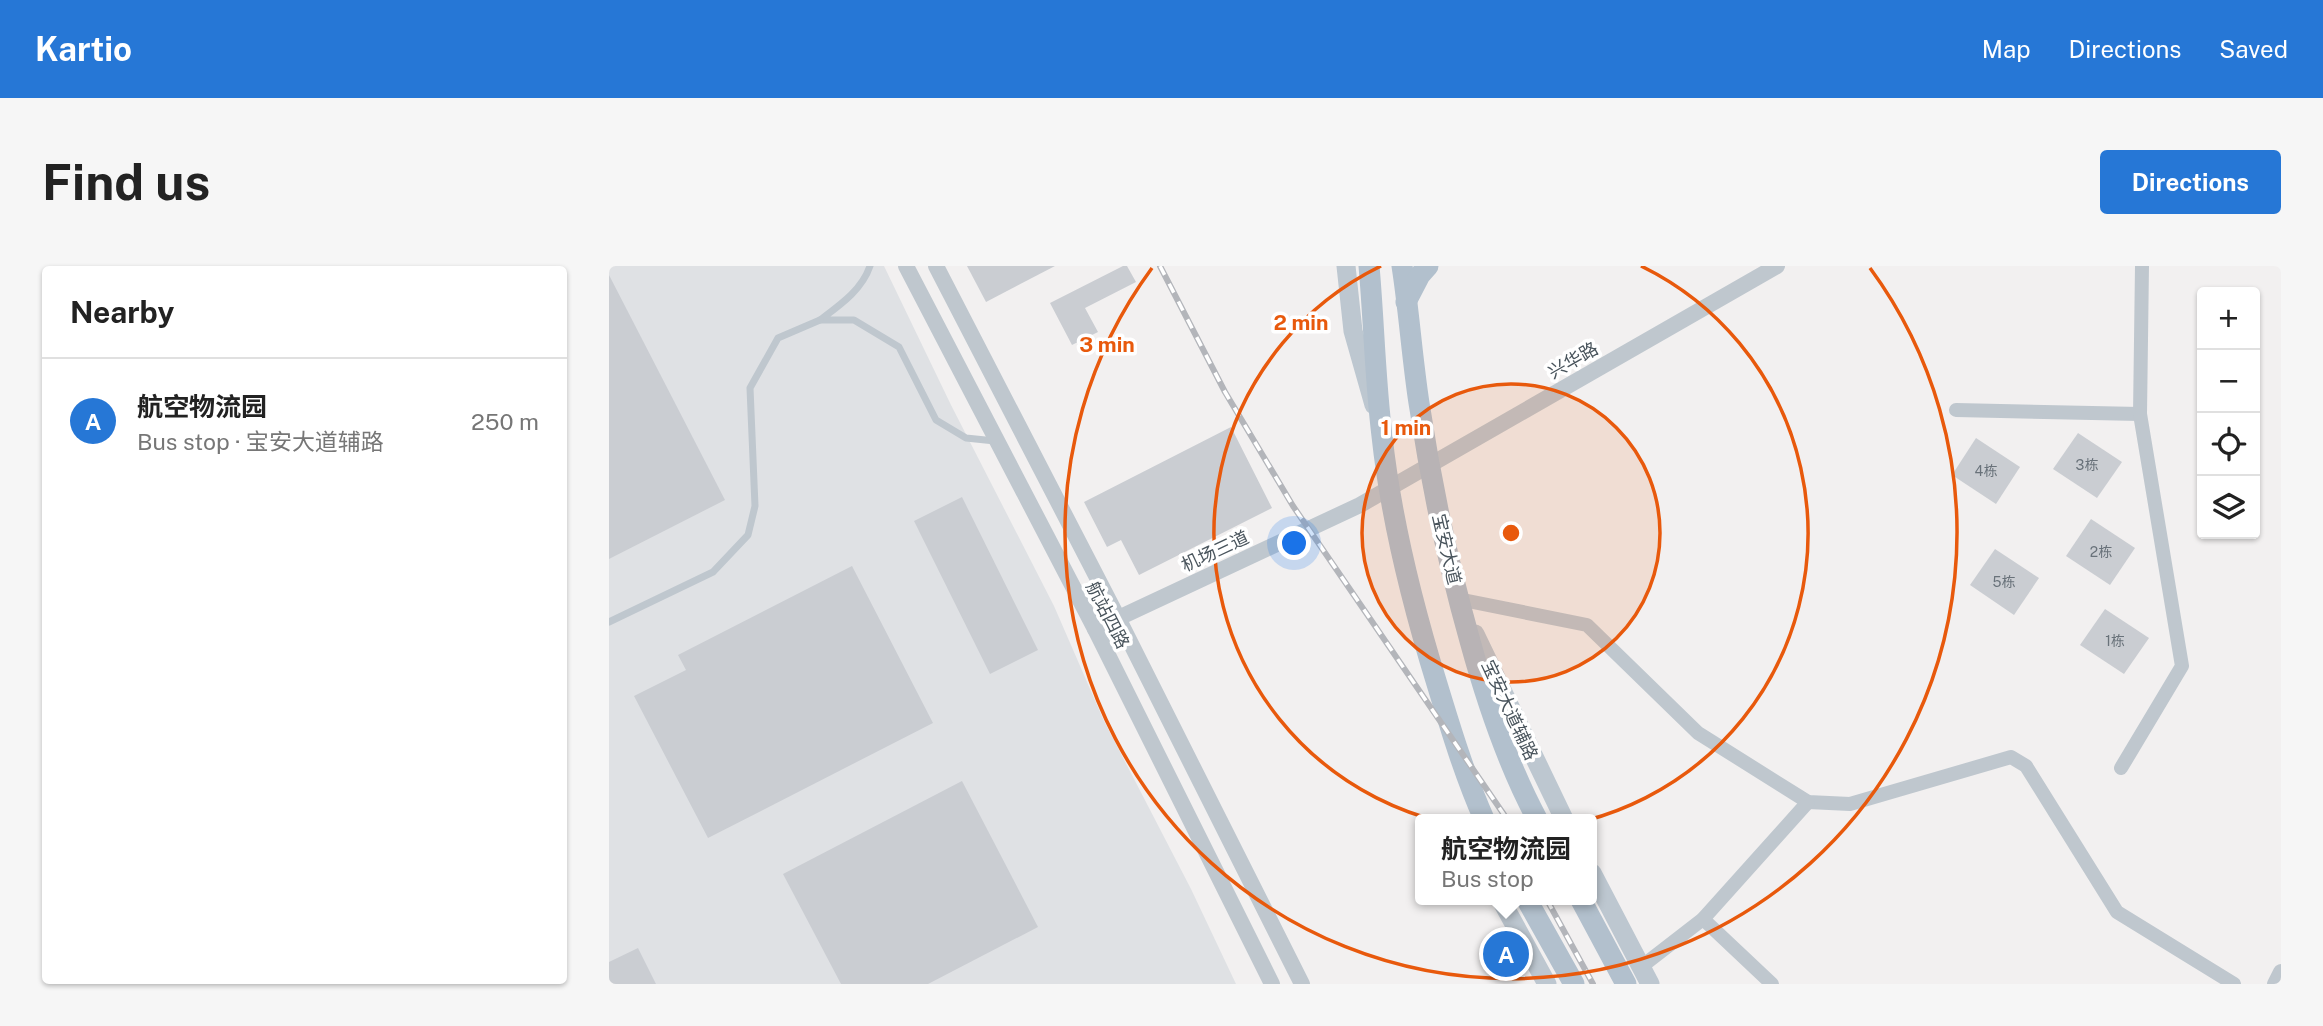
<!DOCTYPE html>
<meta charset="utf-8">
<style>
:root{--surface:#fff;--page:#f6f6f6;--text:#222;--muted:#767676;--line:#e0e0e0;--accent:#2677d6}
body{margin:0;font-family:"Public Sans","Noto Sans SC",sans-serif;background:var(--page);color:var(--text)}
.controls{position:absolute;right:21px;top:21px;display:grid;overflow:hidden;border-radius:7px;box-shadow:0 2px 5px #0004}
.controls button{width:63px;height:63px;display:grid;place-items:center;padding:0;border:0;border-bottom:2px solid var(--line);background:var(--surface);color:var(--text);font:35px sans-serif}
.you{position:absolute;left:686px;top:278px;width:24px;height:24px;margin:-18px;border:5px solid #fff;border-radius:50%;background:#1a73e8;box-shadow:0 0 0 10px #1a73e833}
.badge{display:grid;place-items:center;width:46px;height:46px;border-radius:50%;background:var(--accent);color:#fff;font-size:23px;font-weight:700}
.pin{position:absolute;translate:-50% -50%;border:4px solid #fff;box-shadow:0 2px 7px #0006}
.popup{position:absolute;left:806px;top:548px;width:182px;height:91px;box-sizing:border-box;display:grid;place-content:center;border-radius:7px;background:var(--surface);filter:drop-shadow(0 2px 5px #0005);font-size:23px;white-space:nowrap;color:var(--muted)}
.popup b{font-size:26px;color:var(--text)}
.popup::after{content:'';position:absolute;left:50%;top:100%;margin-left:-14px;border:14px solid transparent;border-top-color:var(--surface)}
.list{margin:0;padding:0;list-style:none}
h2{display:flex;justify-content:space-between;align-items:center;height:91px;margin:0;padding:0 28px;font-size:30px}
h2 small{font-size:23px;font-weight:400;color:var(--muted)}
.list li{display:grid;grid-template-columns:46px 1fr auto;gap:21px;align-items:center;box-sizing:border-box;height:126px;padding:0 28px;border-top:2px solid var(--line)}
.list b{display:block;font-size:26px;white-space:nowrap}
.list p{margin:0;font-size:23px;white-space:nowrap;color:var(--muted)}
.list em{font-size:23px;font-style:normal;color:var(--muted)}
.icon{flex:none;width:38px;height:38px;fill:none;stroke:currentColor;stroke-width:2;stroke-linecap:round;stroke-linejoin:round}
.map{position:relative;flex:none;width:1672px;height:718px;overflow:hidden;border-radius:7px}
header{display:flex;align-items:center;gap:42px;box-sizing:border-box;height:98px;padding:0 35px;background:var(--accent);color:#fff}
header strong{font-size:33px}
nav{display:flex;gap:38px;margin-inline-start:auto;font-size:24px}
.intro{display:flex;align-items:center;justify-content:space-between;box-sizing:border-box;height:168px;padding:0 42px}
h1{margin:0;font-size:49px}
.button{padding:18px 32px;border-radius:7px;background:var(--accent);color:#fff;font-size:24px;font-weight:700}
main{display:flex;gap:42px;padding:0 42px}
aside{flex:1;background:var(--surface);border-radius:7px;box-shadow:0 2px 5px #0004}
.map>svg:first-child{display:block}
.airport{fill:#dfe1e4}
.building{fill:#cacdd2}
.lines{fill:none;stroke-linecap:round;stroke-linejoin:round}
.service{stroke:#bfc7ce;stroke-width:7}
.minor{stroke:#bfc7ce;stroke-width:14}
.tertiary{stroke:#bfc7ce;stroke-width:16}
.secondary{stroke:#bdc7d0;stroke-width:19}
.primary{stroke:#b2c0cd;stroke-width:21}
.rail-casing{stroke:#b3b5ba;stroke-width:6}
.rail{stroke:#fff;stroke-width:3.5;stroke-dasharray:10;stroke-linecap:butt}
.ring{fill:none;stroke:#e8590c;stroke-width:3.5}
.labels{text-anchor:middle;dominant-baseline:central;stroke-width:7;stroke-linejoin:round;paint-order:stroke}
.number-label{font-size:14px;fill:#69727a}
.street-label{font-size:18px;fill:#49545c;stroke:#fff}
.centre{fill:#e8590c;stroke:#fff;stroke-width:3.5}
.ring-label{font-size:21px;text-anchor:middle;font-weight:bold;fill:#e8590c;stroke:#fff;stroke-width:7;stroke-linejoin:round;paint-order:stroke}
</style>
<header>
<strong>Kartio</strong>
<nav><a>Map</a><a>Directions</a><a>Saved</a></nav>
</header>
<div class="intro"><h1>Find us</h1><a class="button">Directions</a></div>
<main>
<aside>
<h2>Nearby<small></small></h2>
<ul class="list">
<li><span class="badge">A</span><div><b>航空物流园</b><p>Bus stop · 宝安大道辅路</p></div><em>250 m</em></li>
</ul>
</aside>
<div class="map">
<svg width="1672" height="718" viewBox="0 0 1672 718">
<rect width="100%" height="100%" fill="#f2f0f0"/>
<polygon class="airport" points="0,0 275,0 342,139 445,340 495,455 582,623 627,718 0,718"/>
<g class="building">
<polygon points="358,0 446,0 377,36"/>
<polygon points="514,0 518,0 527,16 476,42 489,66 463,79 441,37"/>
<polygon points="0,9 116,234 0,293"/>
<polygon points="622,161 663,242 530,309 512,274 498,281 475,236"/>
<polygon points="1469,167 1513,196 1488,232 1444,203"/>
<polygon points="1367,172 1411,201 1387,238 1343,209"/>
<polygon points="353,231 429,384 381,408 305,255"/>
<polygon points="1482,253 1526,282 1501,319 1457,290"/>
<polygon points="1386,283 1430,312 1405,349 1361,319"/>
<polygon points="243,300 324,457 99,572 25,430 77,404 69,389"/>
<polygon points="1496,343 1540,372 1515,408 1471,379"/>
<polygon points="353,515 429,661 319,718 232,718 174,608"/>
<polygon points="29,682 47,718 0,718 0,696"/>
</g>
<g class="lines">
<g class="service">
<path d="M261,0c-8,24 -30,39 -50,54h34l45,27 37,73 30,18 29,3"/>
<polyline points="0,356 104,306 139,269 146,240 141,122 169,72 211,54"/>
</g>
<g class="minor">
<polyline points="1347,144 1531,148"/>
<polyline points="849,333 978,359 1089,467 1199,536 1241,538 1402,491 1417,500 1508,646 1625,718"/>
<polyline points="1512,502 1573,400 1531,148 1533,0"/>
<polyline points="1094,653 1163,718"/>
<polyline points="1032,701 1094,653 1199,536"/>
</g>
<g class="tertiary">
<polyline points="297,0 486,363 663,718"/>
<polyline points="327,0 509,352 693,718"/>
<polyline points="486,363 751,239 1168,0"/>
<polyline points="1666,718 1672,706"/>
</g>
<g class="secondary">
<polyline points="737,0 744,65 765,139"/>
<polyline points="866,368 955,553"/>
<polyline points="983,607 1041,718"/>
<polyline points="892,634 938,718"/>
</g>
<g class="primary">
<path d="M760,0c5,56 6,113 13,170 9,84 30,167 55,248 14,46 28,92 47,135"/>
<path d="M793,0c7,45 10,91 17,137 12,80 29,160 51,238 17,62 37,122 67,178"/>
<polyline points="797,36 811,9 819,0"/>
<polyline points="918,634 965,718"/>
<polyline points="972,634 1017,718"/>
</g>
<defs>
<g id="rail">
<polyline points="551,0 616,126 684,240 898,553"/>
<polyline points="938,634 984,718"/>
</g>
</defs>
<use href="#rail" class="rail-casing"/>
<use href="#rail" class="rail"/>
</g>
<circle cx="902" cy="267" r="149" fill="#e8590c" fill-opacity=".12"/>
<g class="ring">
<circle cx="902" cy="267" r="149"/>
<path d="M1032 0A297 297 0 1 1 772 0"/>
<path d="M1261 2A446 446 0 1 1 543 2"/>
</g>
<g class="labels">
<g class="number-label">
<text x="1478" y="199">3栋</text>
<text x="1377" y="205">4栋</text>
<text x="1492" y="286">2栋</text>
<text x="1395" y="316">5栋</text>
<text x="1506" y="375">1栋</text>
</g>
<g class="street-label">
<text transform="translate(964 94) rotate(-30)">兴华路</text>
<text transform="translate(838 283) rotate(77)">宝安大道</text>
<text transform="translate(606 285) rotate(-25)">机场三道</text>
<text transform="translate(499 349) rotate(63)">航站四路</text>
<text transform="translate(901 444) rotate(65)">宝安大道辅路</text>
</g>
</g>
<circle cx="902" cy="267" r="10" class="centre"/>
<g class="ring-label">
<text x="692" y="64">2 min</text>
<text x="498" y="86">3 min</text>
<text x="797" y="169">1 min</text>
</g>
</svg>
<div class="controls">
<button>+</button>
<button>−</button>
<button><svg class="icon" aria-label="locate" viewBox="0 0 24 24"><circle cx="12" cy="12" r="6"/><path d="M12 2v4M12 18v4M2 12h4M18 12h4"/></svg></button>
<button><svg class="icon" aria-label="layers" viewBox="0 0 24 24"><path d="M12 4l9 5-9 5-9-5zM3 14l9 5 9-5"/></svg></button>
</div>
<div class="you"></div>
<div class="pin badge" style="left:897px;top:688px">A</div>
<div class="popup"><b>航空物流园</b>Bus stop</div>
</div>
</main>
